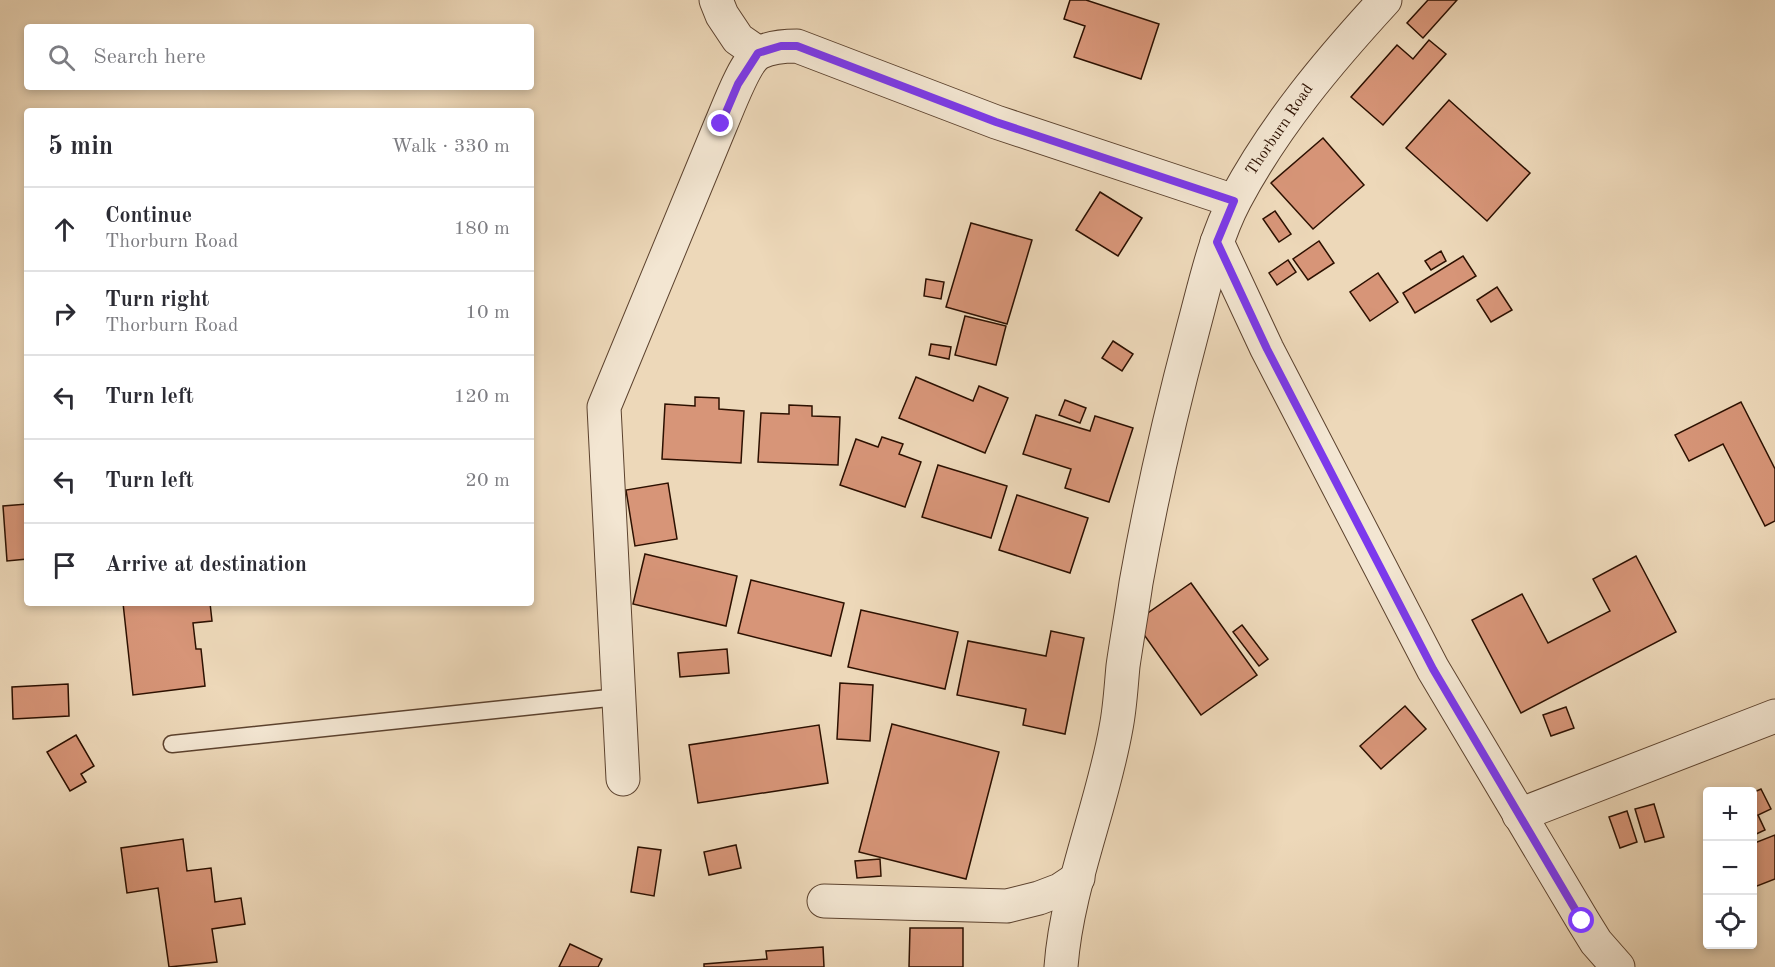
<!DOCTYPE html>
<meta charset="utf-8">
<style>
:root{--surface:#fff;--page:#f2f2f3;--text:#2b2b33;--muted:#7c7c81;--line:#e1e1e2}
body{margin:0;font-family:"Old Standard TT",serif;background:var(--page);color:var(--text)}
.controls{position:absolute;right:18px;bottom:18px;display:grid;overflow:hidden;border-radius:6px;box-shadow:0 3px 9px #0003}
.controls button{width:54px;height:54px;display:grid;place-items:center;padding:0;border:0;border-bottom:2px solid var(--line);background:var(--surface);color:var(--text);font:30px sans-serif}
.stop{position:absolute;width:18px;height:18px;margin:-14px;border:4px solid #7c3aed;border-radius:50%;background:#fff}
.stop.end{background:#7c3aed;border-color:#fff;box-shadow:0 2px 6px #0008}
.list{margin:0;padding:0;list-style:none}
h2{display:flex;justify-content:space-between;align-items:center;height:78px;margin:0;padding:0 24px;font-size:26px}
h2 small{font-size:20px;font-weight:400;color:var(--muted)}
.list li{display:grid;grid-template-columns:39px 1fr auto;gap:18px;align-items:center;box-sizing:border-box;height:84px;padding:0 24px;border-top:2px solid var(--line)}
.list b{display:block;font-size:22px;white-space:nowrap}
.list p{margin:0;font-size:20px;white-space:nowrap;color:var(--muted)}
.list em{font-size:20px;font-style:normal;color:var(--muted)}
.icon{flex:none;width:33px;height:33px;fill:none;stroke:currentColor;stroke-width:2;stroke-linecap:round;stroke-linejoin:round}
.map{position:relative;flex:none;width:1775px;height:967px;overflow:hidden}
.search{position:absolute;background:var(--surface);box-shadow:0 3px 9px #0003;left:24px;top:24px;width:510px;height:66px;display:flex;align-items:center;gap:15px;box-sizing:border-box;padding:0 21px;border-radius:6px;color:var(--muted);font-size:22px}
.panel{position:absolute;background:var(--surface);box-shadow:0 3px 9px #0003;left:24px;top:108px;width:510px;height:498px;border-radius:6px}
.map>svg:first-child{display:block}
.building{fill:#d79578;stroke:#2c1000;stroke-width:1.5}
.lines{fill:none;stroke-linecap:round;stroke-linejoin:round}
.lane-casing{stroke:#5c422e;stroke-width:19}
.street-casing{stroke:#5c422e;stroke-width:35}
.lane{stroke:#f3e6d2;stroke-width:16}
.street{stroke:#f3e6d2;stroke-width:33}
.route{stroke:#7c3aed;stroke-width:8}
.labels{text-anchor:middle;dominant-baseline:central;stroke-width:5;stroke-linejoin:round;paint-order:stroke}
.street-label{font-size:16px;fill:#2c1000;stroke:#f3e6d2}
</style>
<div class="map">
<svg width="1775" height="967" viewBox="0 0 1775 967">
<rect width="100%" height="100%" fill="#edd8b9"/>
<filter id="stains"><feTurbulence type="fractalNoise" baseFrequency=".00333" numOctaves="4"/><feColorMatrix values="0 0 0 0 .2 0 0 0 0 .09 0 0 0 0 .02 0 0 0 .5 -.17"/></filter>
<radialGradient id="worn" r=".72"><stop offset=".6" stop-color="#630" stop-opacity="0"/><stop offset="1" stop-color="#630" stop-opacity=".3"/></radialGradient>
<g class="building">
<polygon points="1070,0 1086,0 1159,24 1141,79 1074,57 1085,26 1064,19"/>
<polygon points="1428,0 1457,0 1423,38 1407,23"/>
<polygon points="1429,40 1446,54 1383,125 1351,97 1397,45 1413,59"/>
<polygon points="1449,100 1530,173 1487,221 1406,148"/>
<polygon points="1323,138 1364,185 1313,229 1271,183"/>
<polygon points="1100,192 1142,218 1118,256 1076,230"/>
<polygon points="1275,211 1291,234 1279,242 1263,219"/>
<polygon points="971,223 1032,240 1007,324 946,307"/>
<polygon points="1319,241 1334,263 1308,280 1293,259"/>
<polygon points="1441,251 1446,261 1431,270 1425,261"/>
<polygon points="1463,256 1476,276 1415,313 1403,293"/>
<polygon points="1288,260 1296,272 1277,285 1269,273"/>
<polygon points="1378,273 1398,302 1370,321 1350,292"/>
<polygon points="926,279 944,282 941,299 924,296"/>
<polygon points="1497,287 1512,310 1491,322 1477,300"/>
<polygon points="965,316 1006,326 996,365 955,355"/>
<polygon points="1113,341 1133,354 1122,371 1102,358"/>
<polygon points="931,344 951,347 949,359 929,355"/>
<polygon points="916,377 973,401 979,386 1008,398 985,453 899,418"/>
<polygon points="695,397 719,398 719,409 744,411 741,463 662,459 665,404 695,406"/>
<polygon points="1065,400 1086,408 1080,423 1059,415"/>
<polygon points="1741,402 1775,469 1775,521 1765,526 1723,444 1689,461 1675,435"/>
<polygon points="789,405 812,406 812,416 840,417 838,465 758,462 761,413 789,414"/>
<polygon points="1036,415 1090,431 1095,416 1133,428 1109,502 1065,488 1071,469 1023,454"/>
<polygon points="882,437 903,444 899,454 921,462 905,507 840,485 856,439 878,447"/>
<polygon points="938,465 1007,486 991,538 922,517"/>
<polygon points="668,483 677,539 635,546 626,490"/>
<polygon points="1017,495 1088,518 1070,573 999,550"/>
<polygon points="27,504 27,559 7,561 3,506"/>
<polygon points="645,554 737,576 726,626 633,604"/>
<polygon points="1636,556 1676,632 1521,713 1472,620 1522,594 1548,643 1610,611 1593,579"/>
<polygon points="751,580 844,603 831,656 738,633"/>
<polygon points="1191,583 1257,675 1201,715 1135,622"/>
<polygon points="123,603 210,603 212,621 193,623 196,649 201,649 205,686 133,695"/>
<polygon points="861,610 958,632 945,689 848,667"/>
<polygon points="1242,625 1268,659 1259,666 1233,632"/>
<polygon points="1051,631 1084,638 1065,734 1023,725 1026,709 957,695 968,641 1046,656"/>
<polygon points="727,649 729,673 680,677 678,653"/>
<polygon points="840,683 873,685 870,741 837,739"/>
<polygon points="68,684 69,716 13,719 12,687"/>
<polygon points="1405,706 1426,729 1381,769 1360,746"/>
<polygon points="1566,707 1574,728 1551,736 1543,715"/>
<polygon points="892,724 999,752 966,879 859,852"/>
<polygon points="819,725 828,783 698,803 689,745"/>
<polygon points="76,735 94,766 81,774 86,782 70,791 47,752"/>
<polygon points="1761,789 1771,809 1758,815 1765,830 1752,836 1752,793"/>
<polygon points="1654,804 1664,837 1645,842 1635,809"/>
<polygon points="1627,811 1637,842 1620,848 1609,817"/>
<polygon points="1775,835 1775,879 1752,888 1752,844"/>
<polygon points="183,839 187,871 211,868 215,902 241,898 245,924 212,929 217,962 169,967 158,888 127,893 121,848"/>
<polygon points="736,845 741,868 709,875 704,852"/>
<polygon points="638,847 661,850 654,896 631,892"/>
<polygon points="880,859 881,876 857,878 855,861"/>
<polygon points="910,928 963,928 963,967 909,967"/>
<polygon points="570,944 602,959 598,967 559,967"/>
<polygon points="823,947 824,967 704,967 704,964 767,959 766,951"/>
</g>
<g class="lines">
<defs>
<polyline id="lane" points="172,744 618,697"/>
<g id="street">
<polyline points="716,0 722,15 738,39 758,53"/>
<polyline points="1217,242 1267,349 1433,669 1583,921 1596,942 1618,967"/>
<path d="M623,779l-19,-372 117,-283c7,-16 24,-63 38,-71 11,-6 26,-7 38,-7l199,76 238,79"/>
<polyline points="1519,815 1775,716"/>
<polyline points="824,901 1007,906 1039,898 1060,890 1078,878"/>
<path d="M1061,967c6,-81 41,-159 55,-239 4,-20 5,-41 7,-62 4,-28 9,-55 13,-83 15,-85 35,-171 57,-254 12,-44 21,-89 42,-129 40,-75 93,-138 150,-200"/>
</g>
</defs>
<use href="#lane" class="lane-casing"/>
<use href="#street" class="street-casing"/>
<use href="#lane" class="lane"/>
<use href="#street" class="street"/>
</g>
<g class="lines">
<polyline class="route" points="721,124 738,84 758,53 781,46 797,46 996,122 1234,201 1217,242 1267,349 1433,669 1582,921"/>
</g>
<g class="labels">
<g class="street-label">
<text transform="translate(1280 130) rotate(-56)">Thorburn Road</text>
</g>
</g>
<rect width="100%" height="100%" filter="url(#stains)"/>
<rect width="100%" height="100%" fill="url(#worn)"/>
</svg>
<div class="controls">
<button>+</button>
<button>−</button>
<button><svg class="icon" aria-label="locate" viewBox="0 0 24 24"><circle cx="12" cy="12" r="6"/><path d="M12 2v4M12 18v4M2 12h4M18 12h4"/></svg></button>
</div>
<div class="stop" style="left:1582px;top:921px"></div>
<div class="stop end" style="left:721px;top:124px"></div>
<div class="search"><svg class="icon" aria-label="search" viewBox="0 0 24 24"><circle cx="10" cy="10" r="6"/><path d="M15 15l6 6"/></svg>Search here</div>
<section class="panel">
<h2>5 min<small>Walk · 330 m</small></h2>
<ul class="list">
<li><svg class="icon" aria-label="ahead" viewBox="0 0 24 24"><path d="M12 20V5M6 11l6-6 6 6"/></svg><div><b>Continue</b><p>Thorburn Road</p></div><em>180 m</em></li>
<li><svg class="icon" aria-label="right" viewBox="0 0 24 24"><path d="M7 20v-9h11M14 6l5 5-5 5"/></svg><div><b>Turn right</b><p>Thorburn Road</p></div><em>10 m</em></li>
<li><svg class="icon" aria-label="left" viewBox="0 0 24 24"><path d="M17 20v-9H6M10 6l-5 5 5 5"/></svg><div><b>Turn left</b></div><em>120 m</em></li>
<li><svg class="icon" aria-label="left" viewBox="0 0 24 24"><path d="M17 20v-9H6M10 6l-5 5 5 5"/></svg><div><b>Turn left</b></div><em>20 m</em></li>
<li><svg class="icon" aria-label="arrive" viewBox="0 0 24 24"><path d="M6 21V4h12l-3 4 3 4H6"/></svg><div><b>Arrive at destination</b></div></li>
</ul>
</section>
</div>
